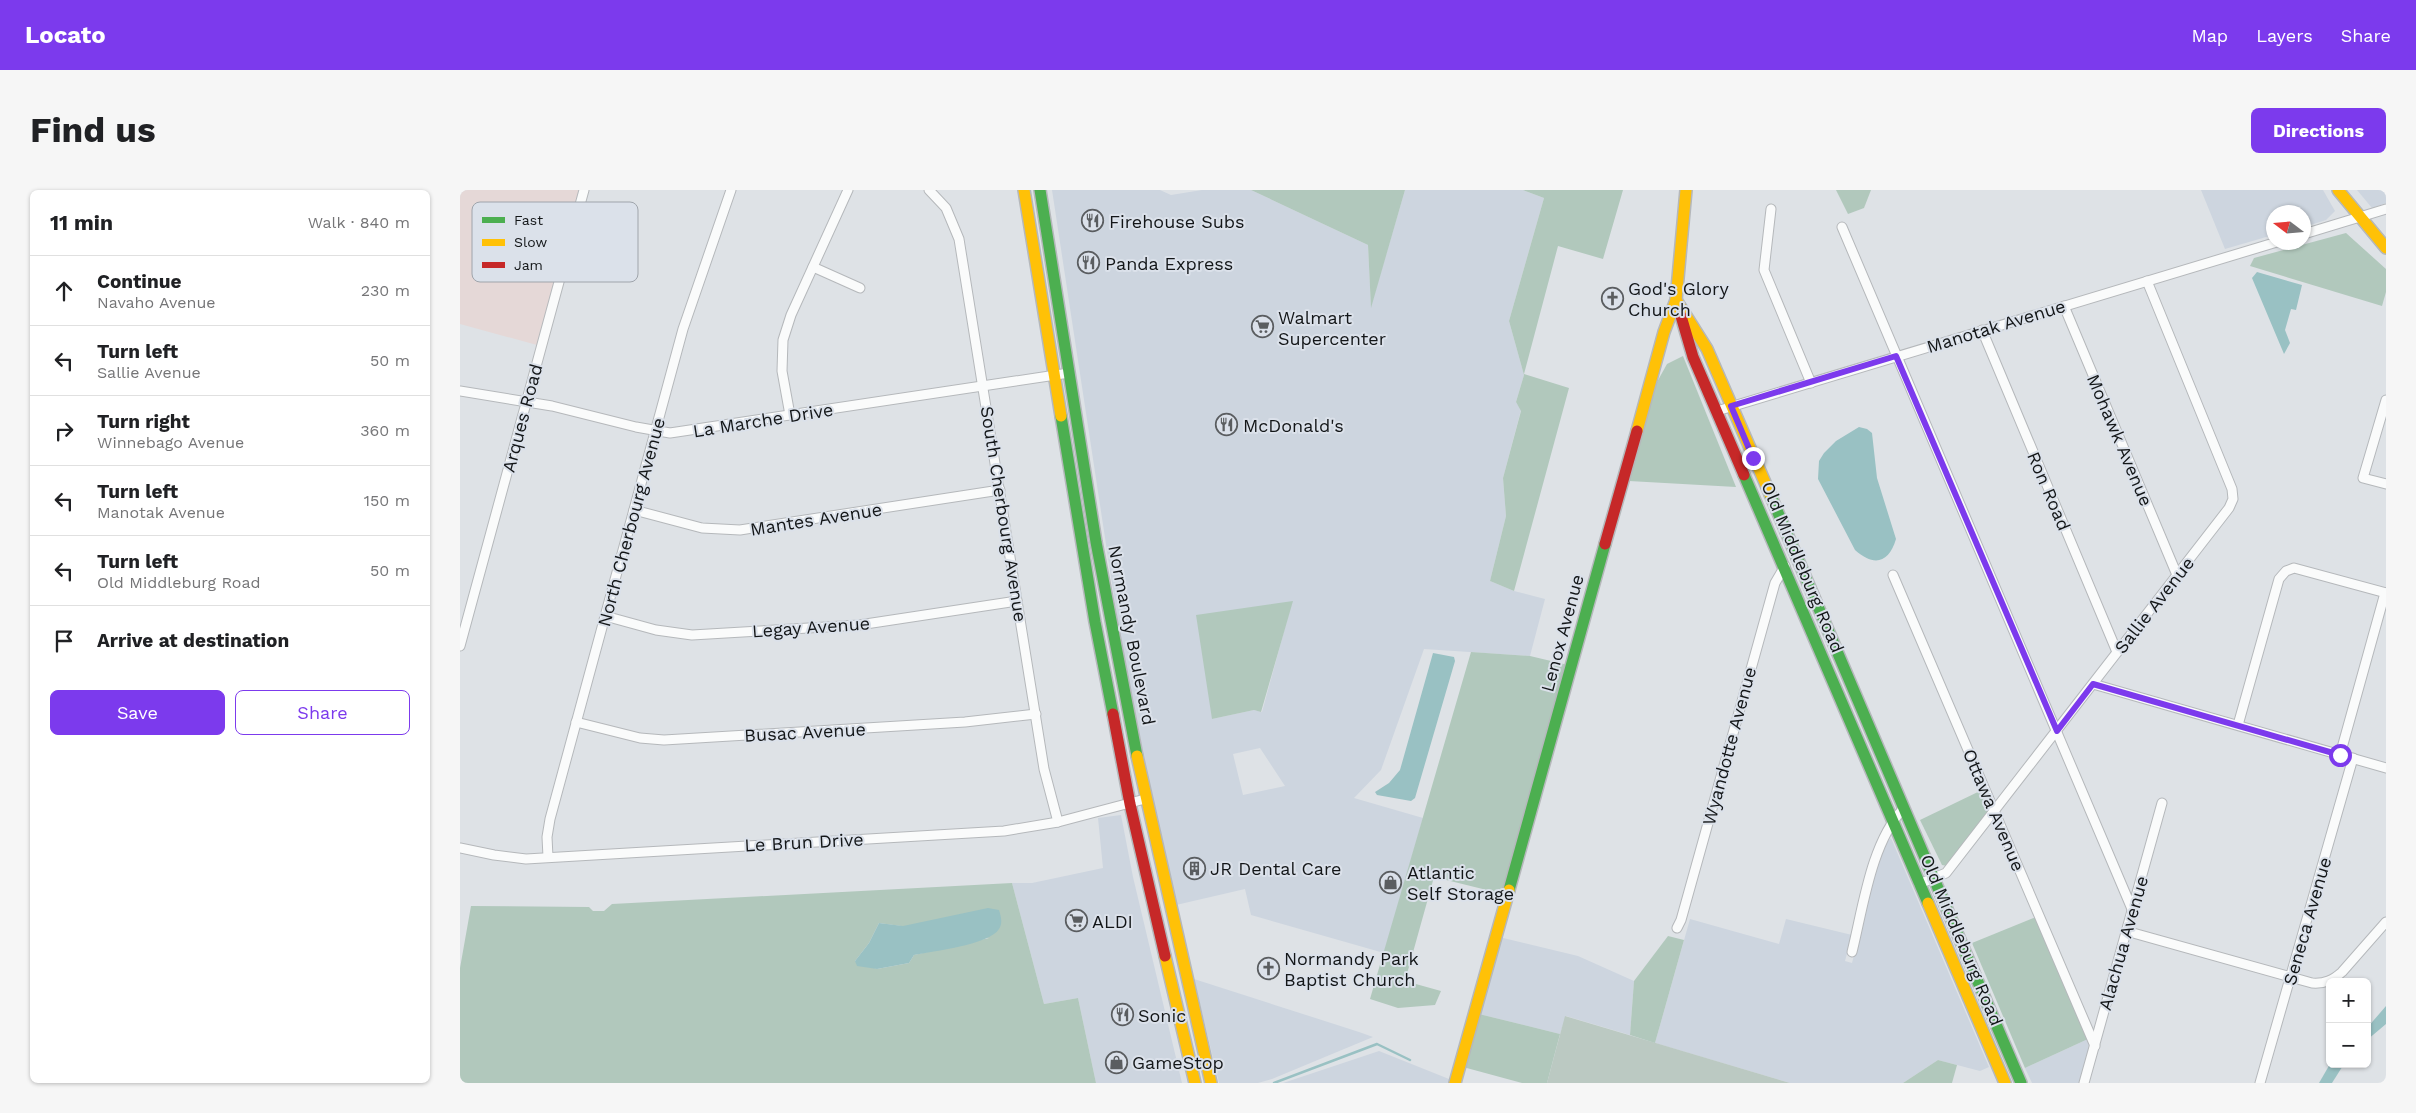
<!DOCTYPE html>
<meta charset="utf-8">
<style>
:root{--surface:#fff;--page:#f6f6f6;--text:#202124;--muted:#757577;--line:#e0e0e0;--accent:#7c3aed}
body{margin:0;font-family:"Work Sans",sans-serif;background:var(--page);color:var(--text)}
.controls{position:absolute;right:15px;bottom:15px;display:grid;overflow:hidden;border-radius:8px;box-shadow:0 1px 4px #0004}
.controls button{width:45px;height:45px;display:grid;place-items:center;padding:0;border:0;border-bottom:1px solid var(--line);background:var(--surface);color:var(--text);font:25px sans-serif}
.compass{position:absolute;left:1806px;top:15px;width:45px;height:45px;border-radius:50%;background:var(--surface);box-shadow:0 1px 4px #0004;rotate:286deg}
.stop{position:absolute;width:15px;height:15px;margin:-11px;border:4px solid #7c3aed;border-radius:50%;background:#fff}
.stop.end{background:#7c3aed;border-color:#fff;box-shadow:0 1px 5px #0008}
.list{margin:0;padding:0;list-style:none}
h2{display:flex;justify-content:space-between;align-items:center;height:65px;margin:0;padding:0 20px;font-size:21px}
h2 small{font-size:16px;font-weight:400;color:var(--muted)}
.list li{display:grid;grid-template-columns:32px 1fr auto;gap:15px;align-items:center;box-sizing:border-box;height:70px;padding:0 20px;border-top:1px solid var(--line)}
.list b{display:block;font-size:19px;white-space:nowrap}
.list p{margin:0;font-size:16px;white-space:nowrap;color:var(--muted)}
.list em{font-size:16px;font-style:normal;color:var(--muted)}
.actions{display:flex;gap:10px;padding:15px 20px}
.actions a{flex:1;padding:11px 0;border:1px solid var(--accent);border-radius:8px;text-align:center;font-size:18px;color:var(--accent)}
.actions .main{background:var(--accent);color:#fff}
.icon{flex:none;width:28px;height:28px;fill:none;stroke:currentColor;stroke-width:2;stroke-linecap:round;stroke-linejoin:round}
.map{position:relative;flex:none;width:1926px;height:893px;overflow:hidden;border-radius:8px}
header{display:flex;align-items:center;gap:30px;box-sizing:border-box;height:70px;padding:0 25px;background:var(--accent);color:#fff}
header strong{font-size:24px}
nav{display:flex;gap:28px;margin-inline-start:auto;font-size:18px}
.intro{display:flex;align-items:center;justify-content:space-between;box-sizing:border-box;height:120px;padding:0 30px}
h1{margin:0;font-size:35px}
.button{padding:12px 22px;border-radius:8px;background:var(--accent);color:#fff;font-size:18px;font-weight:700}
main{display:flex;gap:30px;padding:0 30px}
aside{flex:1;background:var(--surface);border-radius:8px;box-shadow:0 1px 4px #0004}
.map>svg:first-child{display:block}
.built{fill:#cdd5df;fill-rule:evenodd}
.education{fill:#e5d8d7}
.green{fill:#bbc9c2}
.forest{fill:#b1c8bc;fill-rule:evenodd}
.water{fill:#99c1c3}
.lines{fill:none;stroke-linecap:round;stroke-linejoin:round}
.stream{stroke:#99c1c3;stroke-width:2.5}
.street-casing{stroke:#b5b8bb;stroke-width:11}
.fast-casing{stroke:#b5b8bb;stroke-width:14}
.slow-casing{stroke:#b5b8bb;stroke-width:14}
.jam-casing{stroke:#b5b8bb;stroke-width:14}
.street{stroke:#fafbfb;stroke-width:9}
.fast{stroke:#4caf50;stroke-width:11}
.slow{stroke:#ffc107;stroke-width:11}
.jam{stroke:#c62828;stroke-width:11}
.route{stroke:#7c3aed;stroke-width:6}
.labels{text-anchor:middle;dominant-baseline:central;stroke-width:4;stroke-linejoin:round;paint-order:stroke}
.poi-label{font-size:18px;fill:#131618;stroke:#dbe1ea;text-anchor:start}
.street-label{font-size:18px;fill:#131618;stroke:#dbe1ea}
.key{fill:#dbe1ea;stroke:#9fa4ab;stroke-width:1}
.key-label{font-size:14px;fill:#131618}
</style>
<header>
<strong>Locato</strong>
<nav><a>Map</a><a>Layers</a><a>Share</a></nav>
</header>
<div class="intro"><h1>Find us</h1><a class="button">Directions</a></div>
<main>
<aside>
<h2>11 min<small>Walk · 840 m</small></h2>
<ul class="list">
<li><svg class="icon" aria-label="ahead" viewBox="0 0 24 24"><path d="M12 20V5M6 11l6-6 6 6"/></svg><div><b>Continue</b><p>Navaho Avenue</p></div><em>230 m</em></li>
<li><svg class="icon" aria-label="left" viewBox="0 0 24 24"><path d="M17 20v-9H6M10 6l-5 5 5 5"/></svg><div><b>Turn left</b><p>Sallie Avenue</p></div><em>50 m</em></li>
<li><svg class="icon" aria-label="right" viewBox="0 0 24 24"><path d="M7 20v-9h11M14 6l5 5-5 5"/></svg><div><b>Turn right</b><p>Winnebago Avenue</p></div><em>360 m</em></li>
<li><svg class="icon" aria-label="left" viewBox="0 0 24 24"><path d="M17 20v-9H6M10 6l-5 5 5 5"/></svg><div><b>Turn left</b><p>Manotak Avenue</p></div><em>150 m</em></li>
<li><svg class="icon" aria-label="left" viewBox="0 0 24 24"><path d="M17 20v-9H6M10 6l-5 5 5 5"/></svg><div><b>Turn left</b><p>Old Middleburg Road</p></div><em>50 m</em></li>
<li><svg class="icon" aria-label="arrive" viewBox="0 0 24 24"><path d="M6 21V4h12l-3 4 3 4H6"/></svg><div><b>Arrive at destination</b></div></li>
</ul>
<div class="actions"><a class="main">Save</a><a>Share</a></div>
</aside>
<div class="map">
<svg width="1926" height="893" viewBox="0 0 1926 893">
<rect width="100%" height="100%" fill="#dee2e6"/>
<g class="built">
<path d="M592,0h108l11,5 31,-5h49l117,55 3,61 34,-116h118l21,8 -35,123 15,54 -8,27 5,8 -18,68 3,38 -16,65 24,10 31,8 -15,57 -106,-7 -43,121 -27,28 69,20 -39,135 -133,-38 -6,-26 -69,16 -29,-132 -27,-137zM832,412l-30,110 -8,-2 -42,9zM800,558l25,38 -42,9 -10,-41z"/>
<polygon points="1741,0 1863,0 1875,21 1866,30 1844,37 1844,22 1814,22 1813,45 1765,59"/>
<polygon points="1897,0 1926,0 1926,13 1912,18"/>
<polygon points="661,625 673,687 722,893 636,893 618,808 584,814 552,693 572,693 643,678 638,628"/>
<polygon points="1431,648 1529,877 1520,881 1478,870 1443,893 1330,893 1195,853 1230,729 1319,754 1326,729 1392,745 1385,771 1392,773 1422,658"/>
<polygon points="1039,747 1118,766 1174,791 1170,845 1106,826 1100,844 1019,824"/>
<polygon points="734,789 899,842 913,847 812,889 798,893 759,893"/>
<polygon points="1628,849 1629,861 1621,893 1572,893 1565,878"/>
<polygon points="919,861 989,889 988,893 823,893"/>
</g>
<polygon class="education" points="0,0 119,0 77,155 0,134"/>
<polygon class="green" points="1105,826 1330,893 1087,893"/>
<g class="forest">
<polygon points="791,0 945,0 911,118 908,55"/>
<polygon points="1063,0 1163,0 1143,69 1098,56 1064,184 1109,198 1054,401 1030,391 1046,326 1043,288 1061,221 1056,212 1064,185 1049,131 1084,8"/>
<polygon points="1376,0 1411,0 1404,18 1388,24"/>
<polygon points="1886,43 1926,79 1926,102 1922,116 1790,76 1794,68"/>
<polygon points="1223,166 1276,297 1169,291 1192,201 1207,174"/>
<polygon points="833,411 801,522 794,520 752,529 736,425"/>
<polygon points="1011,462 1070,466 1108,475 1043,704 974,687 945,791 981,801 975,815 938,818 910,809"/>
<polygon points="1522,600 1530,622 1487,676 1482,675 1460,630"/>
<path d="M552,693l32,121 34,-6 18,85h-636v-115l11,-62 118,1 4,4h11l8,-7zM419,733l110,15 -75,17 -5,8 -32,6 -22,-8 14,-18z"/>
<polygon points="1576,727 1628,849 1565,878 1512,753"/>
<polygon points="1208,746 1224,750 1195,853 1170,845 1174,791"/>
<polygon points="1019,824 1100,844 1087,893 1062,893 1003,877"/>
<polygon points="1478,870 1497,875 1492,893 1443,893"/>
</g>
<g class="water">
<polygon points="1797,82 1842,95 1836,120 1831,119 1825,140 1830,153 1824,164 1792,88"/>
<path d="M1399,237l8,2 5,4 5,45 19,61c-7,24 -22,28 -41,11l-37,-71 1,-18 5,-8 12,-12z"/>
<polygon points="973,463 994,467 995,471 955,608 951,611 917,605 915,602 929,593 940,580"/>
<path d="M528,718l11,2c2,7 4,13 0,19 -10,16 -66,22 -85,26l-5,8 -32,6 -20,-3 -2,-5 14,-18 10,-20 24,3z"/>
<polygon points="1926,816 1926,834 1907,850 1907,838"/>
<polygon points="1870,874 1884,874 1872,893 1859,893"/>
</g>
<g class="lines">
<polyline class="stream" points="814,893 917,854 950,870"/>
<defs>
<g id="street">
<polyline points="469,0 486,18 499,49 584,579 598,632"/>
<polyline points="1311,19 1304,80 1351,193"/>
<polyline points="1382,37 1672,719"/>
<polyline points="1844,44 1926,19"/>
<polyline points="353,77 400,98"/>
<polyline points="1604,116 1717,385"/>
<polyline points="1522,140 1657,462"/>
<polyline points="0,201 92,216 176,237 210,243 609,183"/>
<polyline points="1926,210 1903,288 1926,294"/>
<polyline points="1257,221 1817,52"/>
<polyline points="330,225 322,181 323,150 331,125 388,0"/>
<polyline points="174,320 242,338 280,340 540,300"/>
<polyline points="1433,385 1635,856"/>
<polyline points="145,426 196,440 232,445 399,435 557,411"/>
<polyline points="0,456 124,0"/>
<polyline points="1633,494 1926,578"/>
<polyline points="116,532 180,548 204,550 505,532 576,524"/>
<polyline points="1778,535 1819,389 1826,381 1834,378 1926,403"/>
<polyline points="1880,565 1925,403"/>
<polyline points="0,658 34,665 66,669 544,641 598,632 685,609"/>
<polyline points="88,667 87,647 90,629 223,139 271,0"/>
<polyline points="1459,694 1486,683 1769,318 1773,309 1772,299 1687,91"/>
<polyline points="1217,738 1221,730 1315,393 1325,376"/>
<path d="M1666,741l186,52c13,1 21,-3 30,-11l44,-50"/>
<path d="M1392,762c11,-44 19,-109 51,-143"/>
<polyline points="1624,893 1702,613"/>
<polyline points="1800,893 1893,568"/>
</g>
<g id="fast">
<polyline points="580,0 636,352 677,566"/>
<polyline points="601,226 635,432 653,524"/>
<polyline points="1284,285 1468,713"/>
<polyline points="1310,304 1561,893"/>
<polyline points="1049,700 1145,354"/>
</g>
<g id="slow">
<polyline points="564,0 601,226"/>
<polyline points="1878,0 1926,58"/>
<polyline points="1216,110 1247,159 1310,304"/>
<polyline points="1177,241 1204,142 1216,110 1226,0"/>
<polyline points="677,566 751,893"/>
<polyline points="1468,713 1545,893"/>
<polyline points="705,766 735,893"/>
<polyline points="995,893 1049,700"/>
</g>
<g id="jam">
<polyline points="1221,126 1233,167 1284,285"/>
<polyline points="1145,354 1177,241"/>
<polyline points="653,524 670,614 705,766"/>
</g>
</defs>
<use href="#street" class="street-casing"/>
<use href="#fast" class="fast-casing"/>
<use href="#slow" class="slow-casing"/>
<use href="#jam" class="jam-casing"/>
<use href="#street" class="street"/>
<use href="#fast" class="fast"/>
<use href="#slow" class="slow"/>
<use href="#jam" class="jam"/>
</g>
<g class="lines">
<polyline class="route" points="1293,268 1271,216 1436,166 1597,541 1633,494 1880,565"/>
</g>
<defs>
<symbol id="restaurant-ring" viewBox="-11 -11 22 22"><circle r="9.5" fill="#dbe1ea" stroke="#5a5d60" stroke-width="1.5"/><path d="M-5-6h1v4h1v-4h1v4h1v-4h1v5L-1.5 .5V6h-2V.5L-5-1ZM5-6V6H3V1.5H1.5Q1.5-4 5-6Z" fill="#5a5d60"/></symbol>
<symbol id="church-ring" viewBox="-11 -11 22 22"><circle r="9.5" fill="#dbe1ea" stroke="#5a5d60" stroke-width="1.5"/><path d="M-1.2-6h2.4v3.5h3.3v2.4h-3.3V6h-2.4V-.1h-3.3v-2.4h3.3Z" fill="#5a5d60"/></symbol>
<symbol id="supermarket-ring" viewBox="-11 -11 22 22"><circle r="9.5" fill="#dbe1ea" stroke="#5a5d60" stroke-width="1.5"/><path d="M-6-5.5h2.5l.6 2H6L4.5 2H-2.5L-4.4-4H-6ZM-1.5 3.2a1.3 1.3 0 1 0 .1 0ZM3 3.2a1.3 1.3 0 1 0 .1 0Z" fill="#5a5d60"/></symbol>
<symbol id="building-ring" viewBox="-11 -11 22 22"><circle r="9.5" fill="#dbe1ea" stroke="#5a5d60" stroke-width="1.5"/><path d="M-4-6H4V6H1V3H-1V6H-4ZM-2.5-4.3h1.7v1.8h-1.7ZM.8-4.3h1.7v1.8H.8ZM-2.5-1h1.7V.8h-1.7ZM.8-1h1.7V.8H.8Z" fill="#5a5d60"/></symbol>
<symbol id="shop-ring" viewBox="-11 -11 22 22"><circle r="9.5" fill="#dbe1ea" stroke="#5a5d60" stroke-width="1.5"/><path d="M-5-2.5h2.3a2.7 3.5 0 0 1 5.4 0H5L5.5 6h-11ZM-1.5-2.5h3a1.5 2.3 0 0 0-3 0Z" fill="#5a5d60"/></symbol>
</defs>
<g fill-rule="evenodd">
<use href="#restaurant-ring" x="620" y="18" width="25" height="25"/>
<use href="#restaurant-ring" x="616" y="60" width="25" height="25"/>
<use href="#church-ring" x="1140" y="96" width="25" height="25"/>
<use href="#supermarket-ring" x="790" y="124" width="25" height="25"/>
<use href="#restaurant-ring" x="754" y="222" width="25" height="25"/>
<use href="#building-ring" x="722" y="666" width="25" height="25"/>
<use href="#shop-ring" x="918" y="680" width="25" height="25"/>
<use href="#supermarket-ring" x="604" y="718" width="25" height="25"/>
<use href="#church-ring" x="796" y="766" width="25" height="25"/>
<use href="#restaurant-ring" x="650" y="812" width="25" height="25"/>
<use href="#shop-ring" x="644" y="860" width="25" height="25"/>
</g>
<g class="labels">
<g class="poi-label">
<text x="649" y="31">Firehouse Subs</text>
<text x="645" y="73">Panda Express</text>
<text x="1168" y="98">God's Glory<tspan x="1168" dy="21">Church</tspan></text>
<text x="818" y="127">Walmart<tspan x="818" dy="21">Supercenter</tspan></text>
<text x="783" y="235">McDonald's</text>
<text x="750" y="678">JR Dental Care</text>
<text x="947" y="682">Atlantic<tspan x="947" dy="21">Self Storage</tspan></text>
<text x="632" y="731">ALDI</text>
<text x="824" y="768">Normandy Park<tspan x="824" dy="21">Baptist Church</tspan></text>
<text x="678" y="825">Sonic</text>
<text x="672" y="872">GameStop</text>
</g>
<g class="street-label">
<text transform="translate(1536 136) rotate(-17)">Manotak Avenue</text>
<text transform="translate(62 228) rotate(-75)">Arques Road</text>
<text transform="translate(303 230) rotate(-9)">La Marche Drive</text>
<text transform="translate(1660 250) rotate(67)">Mohawk Avenue</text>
<text transform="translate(1589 301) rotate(67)">Ron Road</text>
<text transform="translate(544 324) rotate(81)">South Cherbourg Avenue</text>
<text transform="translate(356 329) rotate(-9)">Mantes Avenue</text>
<text transform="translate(171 332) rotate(-75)">North Cherbourg Avenue</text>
<text transform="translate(1343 377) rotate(67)">Old Middleburg Road</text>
<text transform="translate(1694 415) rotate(-52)">Sallie Avenue</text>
<text transform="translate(351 437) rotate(-4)">Legay Avenue</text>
<text transform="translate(1102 443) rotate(-75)">Lenox Avenue</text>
<text transform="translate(672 445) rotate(79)">Normandy Boulevard</text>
<text transform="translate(345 542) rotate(-3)">Busac Avenue</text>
<text transform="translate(1269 556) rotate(-75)">Wyandotte Avenue</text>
<text transform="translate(1534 620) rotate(67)">Ottawa Avenue</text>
<text transform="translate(344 652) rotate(-3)">Le Brun Drive</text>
<text transform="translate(1847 731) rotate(-74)">Seneca Avenue</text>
<text transform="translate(1502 750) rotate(67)">Old Middleburg Road</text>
<text transform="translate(1663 753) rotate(-74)">Alachua Avenue</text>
</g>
</g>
<rect x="12" y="12" width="166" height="80" rx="8" class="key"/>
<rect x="22" y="27" width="23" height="6" fill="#4caf50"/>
<rect x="22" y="49" width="23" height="7" fill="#ffc107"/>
<rect x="22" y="72" width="23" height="6" fill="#c62828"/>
<g class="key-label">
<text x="54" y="35">Fast</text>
<text x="54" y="57">Slow</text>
<text x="54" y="80">Jam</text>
</g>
</svg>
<div class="controls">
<button>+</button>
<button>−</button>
</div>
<svg class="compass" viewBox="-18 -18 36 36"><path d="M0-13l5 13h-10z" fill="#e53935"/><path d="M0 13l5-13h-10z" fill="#757577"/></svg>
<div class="stop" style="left:1880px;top:565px"></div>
<div class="stop end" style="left:1293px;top:268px"></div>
</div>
</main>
